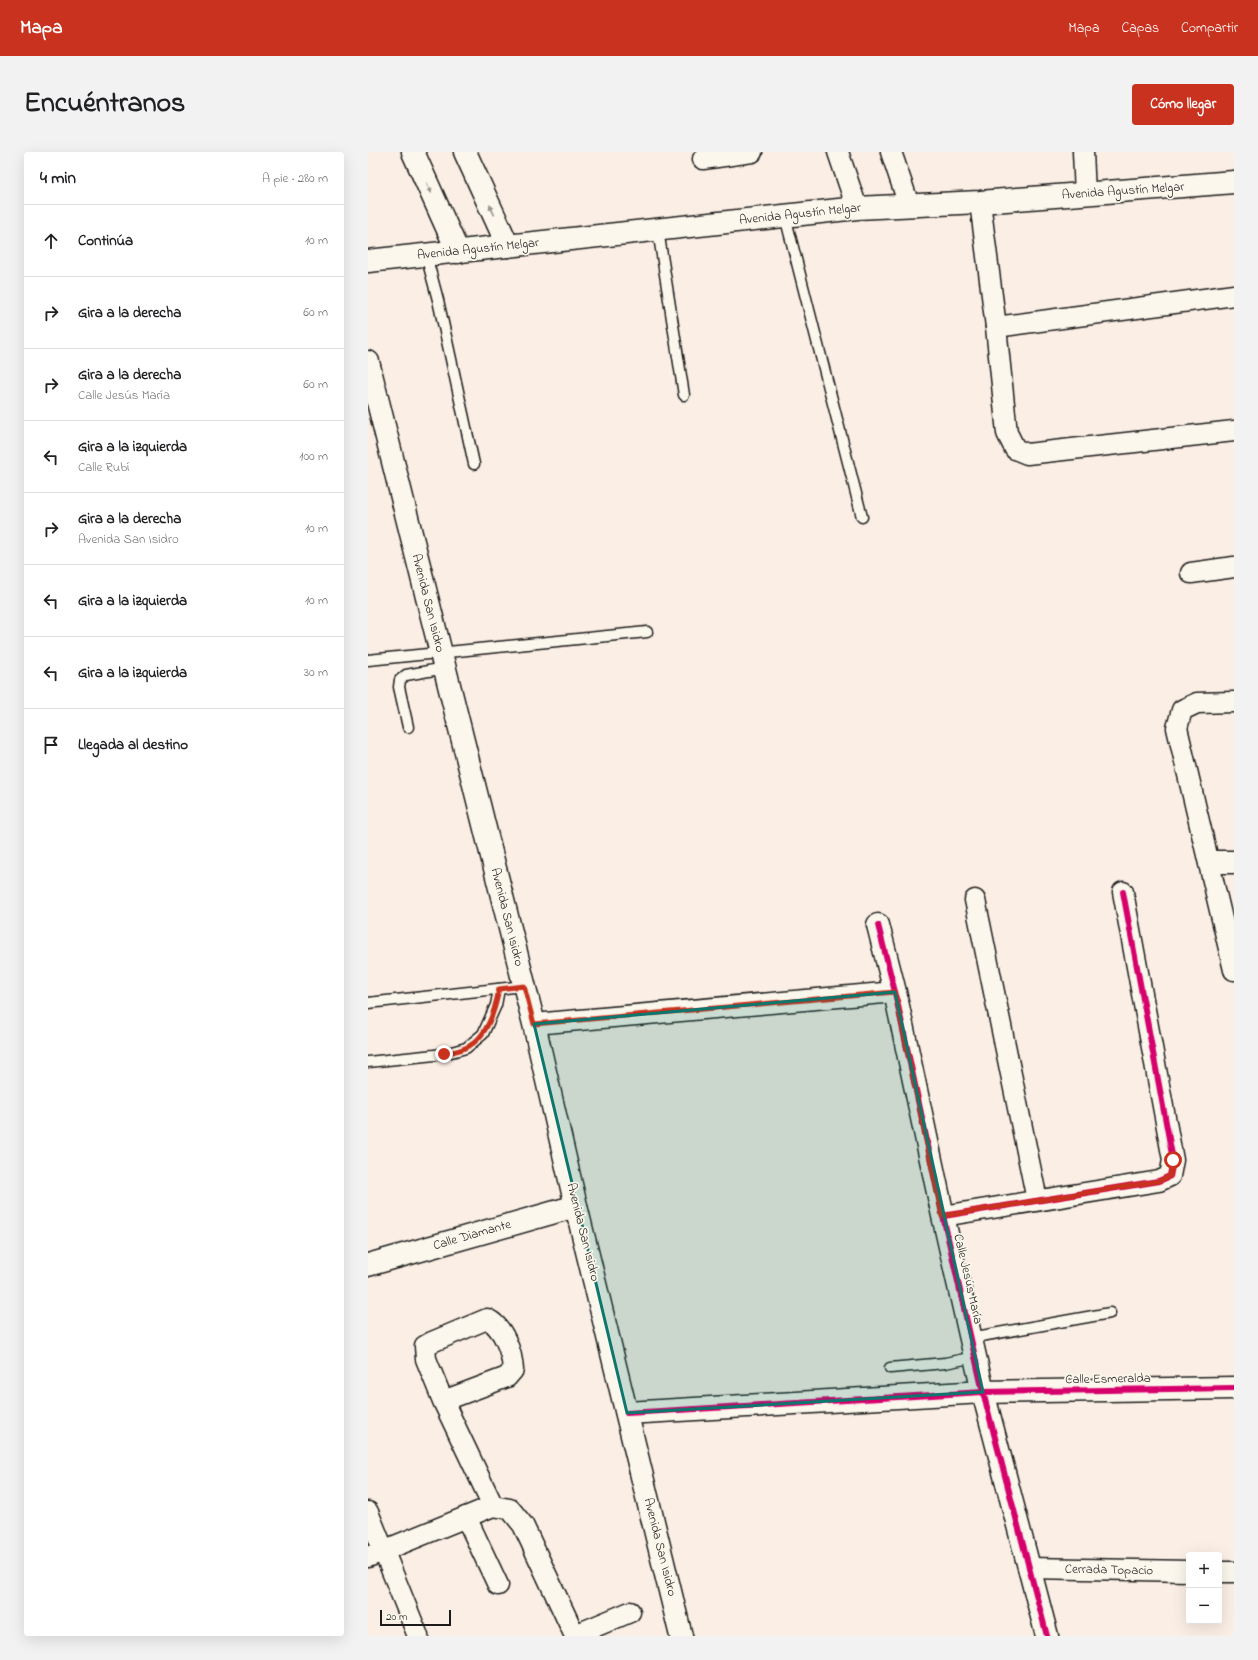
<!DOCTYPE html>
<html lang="es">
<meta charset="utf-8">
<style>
:root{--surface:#fff;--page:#f2f2f2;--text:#202124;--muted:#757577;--line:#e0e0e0;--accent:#c8321e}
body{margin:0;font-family:"Indie Flower",sans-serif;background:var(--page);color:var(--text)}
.controls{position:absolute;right:12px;bottom:12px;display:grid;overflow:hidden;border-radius:4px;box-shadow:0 4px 16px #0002}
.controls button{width:36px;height:36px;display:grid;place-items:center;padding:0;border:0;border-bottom:1px solid var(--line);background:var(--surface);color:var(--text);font:20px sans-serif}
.scale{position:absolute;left:12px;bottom:10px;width:71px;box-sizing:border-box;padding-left:4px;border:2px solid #1c1c1c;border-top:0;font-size:11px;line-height:14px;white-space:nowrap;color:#1c1c1c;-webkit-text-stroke:3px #fbf7ec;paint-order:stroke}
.stop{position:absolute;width:12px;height:12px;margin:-9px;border:3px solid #c8321e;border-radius:50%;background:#fff}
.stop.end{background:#c8321e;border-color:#fff;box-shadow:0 1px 4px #0008}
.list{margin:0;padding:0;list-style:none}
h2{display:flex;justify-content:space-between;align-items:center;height:52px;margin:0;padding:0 16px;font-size:17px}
h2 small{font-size:13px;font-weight:400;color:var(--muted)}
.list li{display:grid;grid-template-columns:26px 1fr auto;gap:12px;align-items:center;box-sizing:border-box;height:72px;padding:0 16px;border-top:1px solid var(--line)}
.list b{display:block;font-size:15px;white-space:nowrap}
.list p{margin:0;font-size:13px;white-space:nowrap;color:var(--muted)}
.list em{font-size:13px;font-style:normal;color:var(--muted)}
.icon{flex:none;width:22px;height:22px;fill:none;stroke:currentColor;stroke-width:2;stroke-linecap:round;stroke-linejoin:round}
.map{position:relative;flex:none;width:866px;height:1484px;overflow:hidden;border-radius:4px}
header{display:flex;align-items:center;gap:24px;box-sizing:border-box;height:56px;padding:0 20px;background:var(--accent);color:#fff}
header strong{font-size:19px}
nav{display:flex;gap:22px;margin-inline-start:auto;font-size:14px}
.intro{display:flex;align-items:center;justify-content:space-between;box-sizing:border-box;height:96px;padding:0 24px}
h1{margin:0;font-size:28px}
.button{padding:10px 18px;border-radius:4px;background:var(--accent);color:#fff;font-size:14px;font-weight:700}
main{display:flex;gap:24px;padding:0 24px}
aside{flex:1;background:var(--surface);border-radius:4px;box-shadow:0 4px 16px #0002}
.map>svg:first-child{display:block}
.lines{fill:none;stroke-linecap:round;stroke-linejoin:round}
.lane-casing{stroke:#1c1c1c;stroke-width:13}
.street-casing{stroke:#1c1c1c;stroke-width:23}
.secondary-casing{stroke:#1c1c1c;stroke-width:25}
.lane{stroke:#fbf7ec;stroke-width:10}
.street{stroke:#fbf7ec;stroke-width:20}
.secondary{stroke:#fbf7ec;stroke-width:22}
.cycleway-casing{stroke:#fbf7ec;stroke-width:8}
.cycleway{stroke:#d6006c;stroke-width:6}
.oneway{fill:#97948e}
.route{stroke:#c8321e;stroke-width:5}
.marked{fill:#0f766e;fill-opacity:0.2;stroke:#0f766e;stroke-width:3;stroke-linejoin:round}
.labels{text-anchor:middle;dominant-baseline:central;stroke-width:3.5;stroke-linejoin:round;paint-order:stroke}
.street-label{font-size:13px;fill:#1c1c1c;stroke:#fbf7ec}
</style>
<header>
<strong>Mapa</strong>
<nav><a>Mapa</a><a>Capas</a><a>Compartir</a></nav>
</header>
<div class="intro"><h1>Encuéntranos</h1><a class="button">Cómo llegar</a></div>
<main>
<aside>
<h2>4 min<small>A pie · 280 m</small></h2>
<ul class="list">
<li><svg class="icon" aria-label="ahead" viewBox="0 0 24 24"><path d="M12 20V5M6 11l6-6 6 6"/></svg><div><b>Continúa</b></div><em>10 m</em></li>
<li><svg class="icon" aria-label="right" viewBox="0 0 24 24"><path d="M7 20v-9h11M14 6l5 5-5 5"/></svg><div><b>Gira a la derecha</b></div><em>60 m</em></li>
<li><svg class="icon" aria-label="right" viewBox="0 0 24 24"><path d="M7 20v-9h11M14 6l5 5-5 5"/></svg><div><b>Gira a la derecha</b><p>Calle Jesús María</p></div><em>60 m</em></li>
<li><svg class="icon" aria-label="left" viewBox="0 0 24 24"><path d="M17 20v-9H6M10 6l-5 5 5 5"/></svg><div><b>Gira a la izquierda</b><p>Calle Rubí</p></div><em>100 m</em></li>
<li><svg class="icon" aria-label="right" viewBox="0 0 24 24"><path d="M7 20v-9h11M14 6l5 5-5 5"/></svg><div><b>Gira a la derecha</b><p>Avenida San Isidro</p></div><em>10 m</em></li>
<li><svg class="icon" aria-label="left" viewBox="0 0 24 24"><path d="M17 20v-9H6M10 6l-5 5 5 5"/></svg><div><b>Gira a la izquierda</b></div><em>10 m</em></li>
<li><svg class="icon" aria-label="left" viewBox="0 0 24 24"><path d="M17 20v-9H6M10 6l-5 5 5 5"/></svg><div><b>Gira a la izquierda</b></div><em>30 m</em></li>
<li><svg class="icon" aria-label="arrive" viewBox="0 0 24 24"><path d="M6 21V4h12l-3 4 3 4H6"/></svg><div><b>Llegada al destino</b></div></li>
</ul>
</aside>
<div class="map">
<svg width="866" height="1484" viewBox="0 0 866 1484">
<rect width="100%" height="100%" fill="#fbeee4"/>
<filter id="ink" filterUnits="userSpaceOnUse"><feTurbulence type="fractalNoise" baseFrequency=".025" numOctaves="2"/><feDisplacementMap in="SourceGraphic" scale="8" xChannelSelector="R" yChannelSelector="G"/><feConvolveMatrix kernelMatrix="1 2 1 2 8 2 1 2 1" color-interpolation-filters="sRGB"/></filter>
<g filter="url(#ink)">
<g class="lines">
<defs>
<g id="lane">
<polyline points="417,64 494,365"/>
<polyline points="290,78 316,243"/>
<polyline points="58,103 70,148 106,312"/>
<polyline points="0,508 279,480"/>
<polyline points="40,575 31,535 32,528 38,523 77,516"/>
<polyline points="0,851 156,834"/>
<polyline points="0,910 76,902 98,896 115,882 128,853 131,837"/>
<polyline points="602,1186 742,1161"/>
<polyline points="522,1216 577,1211 607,1205"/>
</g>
<g id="street">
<polyline points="470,0 489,56"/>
<polyline points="523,0 541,53"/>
<polyline points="715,0 717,42"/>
<polyline points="335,7 384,0"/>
<polyline points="612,50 628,175 639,281 647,297 659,302 866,279"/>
<polyline points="628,175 866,143"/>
<polyline points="823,421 866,415"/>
<polyline points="866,550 829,551 814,558 809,576 866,818"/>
<polyline points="607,748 669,1048"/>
<polyline points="166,872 527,840"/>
<polyline points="575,1064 791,1029 802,1024 805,1008 755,740"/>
<path d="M75,1249l64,-24 6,-7c-1,-17 -9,-43 -26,-51l-55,23 -7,4 1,13 17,42 50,105"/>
<polyline points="0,1360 50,1484"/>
<polyline points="98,1365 130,1433"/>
<polyline points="0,1405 125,1354 142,1357 155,1373 207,1484"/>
<polyline points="661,1416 821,1419"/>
<polyline points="851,1420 866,1420"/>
<polyline points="207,1483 262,1460"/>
</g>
<g id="secondary">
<polyline points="45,0 90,100"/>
<polyline points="97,0 140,94"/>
<polyline points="0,109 489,56 612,50 866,30"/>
<polyline points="0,210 166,872 208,1054 313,1484"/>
<polyline points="842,710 866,710"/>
<polyline points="510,773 527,840 575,1064 615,1240 679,1484"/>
<polyline points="0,1113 208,1054"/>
<polyline points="259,1261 615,1240 866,1236"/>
</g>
</defs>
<use href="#lane" class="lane-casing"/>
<use href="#street" class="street-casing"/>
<use href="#secondary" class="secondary-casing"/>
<use href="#lane" class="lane"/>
<use href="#street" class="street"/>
<use href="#secondary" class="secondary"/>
<defs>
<g id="cycleway">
<polyline points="510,773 527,840 575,1064 615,1240 679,1484"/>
<polyline points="575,1064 791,1029 802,1024 805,1008 755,740"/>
<polyline points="259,1261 615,1240 866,1236"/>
</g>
</defs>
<use href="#cycleway" class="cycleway-casing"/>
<use href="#cycleway" class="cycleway"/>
</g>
<defs><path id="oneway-solid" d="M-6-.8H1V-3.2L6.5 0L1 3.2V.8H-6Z"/></defs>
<g class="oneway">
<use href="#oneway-solid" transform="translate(61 36) rotate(66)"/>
<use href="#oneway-solid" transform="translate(124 58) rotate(-115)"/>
</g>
</g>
<g class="lines" filter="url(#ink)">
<path class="route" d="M76,902c7,-2 15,-3 21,-6 22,-9 30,-37 34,-59l25,-3 10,38 361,-32 47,224 217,-35 11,-5 3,-16"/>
</g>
<path class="marked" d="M527,840l88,400 -356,21 -93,-389z"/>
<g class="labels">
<g class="street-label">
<text transform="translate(755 39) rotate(-4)">Avenida Agustín Melgar</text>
<text transform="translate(432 62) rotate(-6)">Avenida Agustín Melgar</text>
<text transform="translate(110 97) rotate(-6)">Avenida Agustín Melgar</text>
<text transform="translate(60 451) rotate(76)">Avenida San Isidro</text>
<text transform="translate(139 765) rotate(76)">Avenida San Isidro</text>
<text transform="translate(215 1080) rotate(76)">Avenida San Isidro</text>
<text transform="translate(104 1083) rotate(-16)">Calle Diamante</text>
<text transform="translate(600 1127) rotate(77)">Calle Jesús María</text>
<text transform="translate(740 1227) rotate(-1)">Calle Esmeralda</text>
<text transform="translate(292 1395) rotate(76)">Avenida San Isidro</text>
<text transform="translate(741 1418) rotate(1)">Cerrada Topacio</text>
</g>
</g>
</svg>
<div class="controls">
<button>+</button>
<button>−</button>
</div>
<div class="scale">20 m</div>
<div class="stop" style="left:805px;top:1008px"></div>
<div class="stop end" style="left:76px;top:902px"></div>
</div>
</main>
